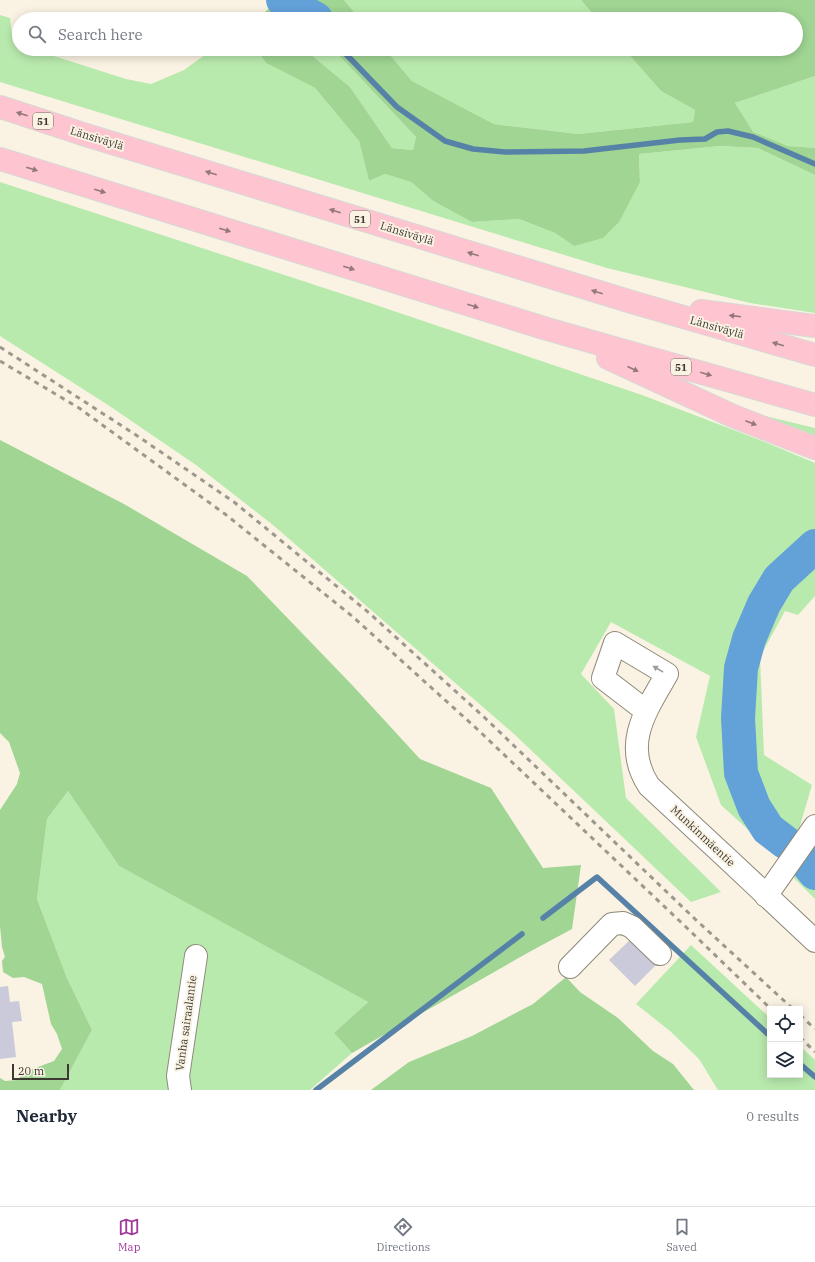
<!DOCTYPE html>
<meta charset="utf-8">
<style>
:root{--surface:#fff;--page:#f6f6f7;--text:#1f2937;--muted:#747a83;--line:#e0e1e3;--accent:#a2389a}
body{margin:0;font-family:"IBM Plex Serif",serif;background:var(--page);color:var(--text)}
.controls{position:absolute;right:12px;bottom:12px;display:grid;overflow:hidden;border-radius:0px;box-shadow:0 2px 10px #0003}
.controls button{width:36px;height:36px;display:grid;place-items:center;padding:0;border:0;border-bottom:1px solid var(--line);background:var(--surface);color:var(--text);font:20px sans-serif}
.scale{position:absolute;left:12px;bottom:10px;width:57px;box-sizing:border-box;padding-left:4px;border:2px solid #3c3933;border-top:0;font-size:11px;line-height:14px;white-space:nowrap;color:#3c3933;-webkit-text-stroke:3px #faf3e3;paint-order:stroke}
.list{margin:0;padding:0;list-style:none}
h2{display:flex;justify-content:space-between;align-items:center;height:52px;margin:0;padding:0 16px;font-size:17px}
h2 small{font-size:13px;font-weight:400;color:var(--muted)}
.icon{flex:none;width:22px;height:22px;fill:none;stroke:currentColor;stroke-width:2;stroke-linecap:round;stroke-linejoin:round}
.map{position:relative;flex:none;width:815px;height:1090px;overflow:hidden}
.search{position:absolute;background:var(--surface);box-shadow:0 2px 10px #0003;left:12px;right:12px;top:12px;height:44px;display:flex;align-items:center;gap:10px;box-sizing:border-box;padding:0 14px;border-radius:22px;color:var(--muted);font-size:15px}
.sheet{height:116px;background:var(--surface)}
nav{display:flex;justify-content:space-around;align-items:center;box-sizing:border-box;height:56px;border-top:1px solid var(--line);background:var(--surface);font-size:11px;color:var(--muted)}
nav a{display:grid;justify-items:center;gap:2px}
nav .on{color:var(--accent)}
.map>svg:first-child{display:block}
.green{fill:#b9eaad}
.forest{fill:#a0d593}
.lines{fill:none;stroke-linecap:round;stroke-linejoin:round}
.stream{stroke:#5782a7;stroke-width:5.5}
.river{stroke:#63a1d9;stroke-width:34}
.building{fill:#cacadb}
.minor-casing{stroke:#8f897b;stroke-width:24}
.highway-casing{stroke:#d8d7d6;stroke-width:24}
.minor{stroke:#fff;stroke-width:22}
.highway{stroke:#fec4d0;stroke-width:22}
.rail{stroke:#9d988d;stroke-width:3;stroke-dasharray:5 5;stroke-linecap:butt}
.oneway{fill:#93787a}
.oneway2{fill:#9e9c99}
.labels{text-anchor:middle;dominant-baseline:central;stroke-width:4;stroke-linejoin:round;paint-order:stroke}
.shield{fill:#faf3e3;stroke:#757168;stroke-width:1}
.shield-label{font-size:10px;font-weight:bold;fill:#3c3933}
.street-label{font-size:11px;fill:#3c3933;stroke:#faf3e3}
</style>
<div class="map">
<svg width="815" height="1090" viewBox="0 0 815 1090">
<rect width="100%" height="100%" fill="#faf3e3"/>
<g class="green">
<polygon points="273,0 292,0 307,19 282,19 276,3"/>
<polygon points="344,0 581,0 597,19 360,19"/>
<polygon points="0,15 10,18 13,43 19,45 19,49 32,49 126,79 151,84 184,70 213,49 256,49 266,63 315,88 359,141 369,181 385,174 411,182 433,201 472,222 519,219 555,233 574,246 640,182 639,154 720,146 758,148 815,175 815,313 750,303 607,268 0,82"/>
<polygon points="304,49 333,49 416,137 413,150 392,148 350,87"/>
<polygon points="385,49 624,49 661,91 695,110 693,122 578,134 494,124 412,81"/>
<polygon points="815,76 815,148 788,146 752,132 735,103"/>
<polygon points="0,182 367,302 642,395 760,440 815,463 815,596 798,615 785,611 760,657 764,755 812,785 797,836 786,833 774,853 721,805 696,737 710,676 611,622 581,674 614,709 626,798 721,892 691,902 514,734 273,525 196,465 108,405 0,336"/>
<polygon points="744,411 815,428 815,438"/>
<polygon points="68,791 119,866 368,1002 334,1033 352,1053 310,1090 60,1090 92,1030 67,978 37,899 47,819"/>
<polygon points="814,852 815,852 815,899 793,877"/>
<polygon points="691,945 770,1018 770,1075 800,1075 800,1046 815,1060 815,1090 718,1090 699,1059 670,1031 636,1004"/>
</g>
<g class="forest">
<polygon points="292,0 344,0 360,19 307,19"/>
<polygon points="581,0 815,0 815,76 735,103 753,132 788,146 815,148 815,175 758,148 720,146 639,154 640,182 619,222 603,238 574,246 555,233 519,219 472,222 433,201 411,182 385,174 369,181 359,141 315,88 266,63 256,49 304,49 350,87 392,148 413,150 416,137 333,49 385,49 412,81 494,124 578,134 693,122 695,110 661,91 624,49 796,49 796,19 597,19"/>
<polygon points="276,3 282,19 260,19 261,15"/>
<polygon points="0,440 124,504 247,576 353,686 420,759 491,788 543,868 581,865 572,929 531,951 352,1053 334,1033 368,1002 119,866 68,791 47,819 37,899 67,978 92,1030 60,1090 0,1090 0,1078 5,1081 17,1080 27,1071 54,1061 62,1049 57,1034 51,1024 42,984 24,977 13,978 3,972 2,961 5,957 2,947 0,926 0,810 17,784 20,773 9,742 0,733"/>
<polygon points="566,977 580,992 618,1018 653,1051 673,1064 694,1090 371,1090 409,1062 472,1036 533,1004"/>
</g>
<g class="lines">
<g class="stream">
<polyline points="300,0 316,19"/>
<polyline points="341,49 397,107 445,141 473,149 505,152 584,151 680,140 705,139 717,132 728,131 753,137 815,164"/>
<polyline points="543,918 597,877 770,1036"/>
<polyline points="800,1064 815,1077"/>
<polyline points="316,1090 522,934"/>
</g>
<g class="river">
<polyline points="283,0 285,2 316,19"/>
<polyline points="785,842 768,829 754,807 741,773 738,718 741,668 749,639 764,604 779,579 815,546"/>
<polyline points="806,862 815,873"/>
</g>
</g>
<g class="building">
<polygon points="631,939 656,965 635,986 609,960"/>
<polygon points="8,986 10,1002 19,1001 22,1021 12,1022 16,1057 0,1059 0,987"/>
</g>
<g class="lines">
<defs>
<g id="minor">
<path d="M646,711l-43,-33 12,-35 52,31c-22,38 -45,71 -18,112l82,76 84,79"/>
<polyline points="766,896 815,826"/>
<polyline points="570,967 612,924 623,923 632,927 660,954"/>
<polyline points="180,1090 178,1076 196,956"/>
</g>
<g id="highway">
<polyline points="0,107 86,135 635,303 815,355"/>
<polyline points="0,159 547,329 815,405"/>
<polyline points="701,311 815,326"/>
<polyline points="608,358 733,416 815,448"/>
</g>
</defs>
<use href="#minor" class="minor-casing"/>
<use href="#highway" class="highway-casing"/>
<use href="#minor" class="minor"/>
<use href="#highway" class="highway"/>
<g class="rail">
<polyline points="0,347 136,435 234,502 368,612 484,717 695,919 793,1009"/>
<polyline points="0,361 79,408 225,514 352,616 476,728 687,928 771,1009"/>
<polyline points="800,1015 815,1029"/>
<polyline points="800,1037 815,1052"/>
</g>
</g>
<defs><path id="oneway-solid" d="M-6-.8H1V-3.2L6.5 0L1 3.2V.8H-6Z"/></defs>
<g class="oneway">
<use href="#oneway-solid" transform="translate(22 114) rotate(-162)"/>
<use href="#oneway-solid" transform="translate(32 169) rotate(18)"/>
<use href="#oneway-solid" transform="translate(211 173) rotate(-163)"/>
<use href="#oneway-solid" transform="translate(100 191) rotate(17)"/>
<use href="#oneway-solid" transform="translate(335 211) rotate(-163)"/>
<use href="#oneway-solid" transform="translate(225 230) rotate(17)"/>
<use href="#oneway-solid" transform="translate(473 254) rotate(-163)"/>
<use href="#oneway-solid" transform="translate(349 268) rotate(17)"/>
<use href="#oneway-solid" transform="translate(597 292) rotate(-163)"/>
<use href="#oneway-solid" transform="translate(473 306) rotate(17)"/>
<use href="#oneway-solid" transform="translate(735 316) rotate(-173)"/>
<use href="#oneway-solid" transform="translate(778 344) rotate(-164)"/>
<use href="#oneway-solid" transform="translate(633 369) rotate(25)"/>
<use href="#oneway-solid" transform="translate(706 374) rotate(16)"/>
<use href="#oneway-solid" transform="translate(751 423) rotate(21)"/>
</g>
<use class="oneway2" href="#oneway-solid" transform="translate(658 669) rotate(-149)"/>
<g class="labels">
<g class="shield">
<rect x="33" y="113" width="20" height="16" rx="3"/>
<rect x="350" y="211" width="20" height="16" rx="3"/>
<rect x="671" y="359" width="20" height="16" rx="3"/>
</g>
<g class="shield-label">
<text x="43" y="121">51</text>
<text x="360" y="219">51</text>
<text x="681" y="367">51</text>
</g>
<g class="street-label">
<text transform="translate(97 138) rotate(17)">Länsiväylä</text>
<text transform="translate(407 233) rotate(17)">Länsiväylä</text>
<text transform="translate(717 327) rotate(16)">Länsiväylä</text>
<text transform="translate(703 836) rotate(43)">Munkinmäentie</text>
<text transform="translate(186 1023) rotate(-82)">Vanha sairaalantie</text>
</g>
</g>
</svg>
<div class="controls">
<button><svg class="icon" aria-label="locate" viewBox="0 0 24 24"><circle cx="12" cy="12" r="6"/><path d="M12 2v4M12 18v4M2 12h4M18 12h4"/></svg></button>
<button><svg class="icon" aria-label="layers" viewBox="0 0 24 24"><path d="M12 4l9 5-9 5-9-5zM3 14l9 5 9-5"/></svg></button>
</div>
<div class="scale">20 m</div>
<div class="search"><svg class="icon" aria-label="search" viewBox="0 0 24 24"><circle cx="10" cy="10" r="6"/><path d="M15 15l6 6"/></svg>Search here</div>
</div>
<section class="sheet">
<h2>Nearby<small>0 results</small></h2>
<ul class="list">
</ul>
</section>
<nav>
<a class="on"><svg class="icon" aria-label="map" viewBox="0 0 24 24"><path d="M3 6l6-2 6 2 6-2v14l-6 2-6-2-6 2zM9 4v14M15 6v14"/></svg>Map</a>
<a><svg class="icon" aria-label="directions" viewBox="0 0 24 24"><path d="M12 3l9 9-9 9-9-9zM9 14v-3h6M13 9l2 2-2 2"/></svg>Directions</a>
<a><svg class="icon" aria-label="saved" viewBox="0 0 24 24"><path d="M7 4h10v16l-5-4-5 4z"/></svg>Saved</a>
</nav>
